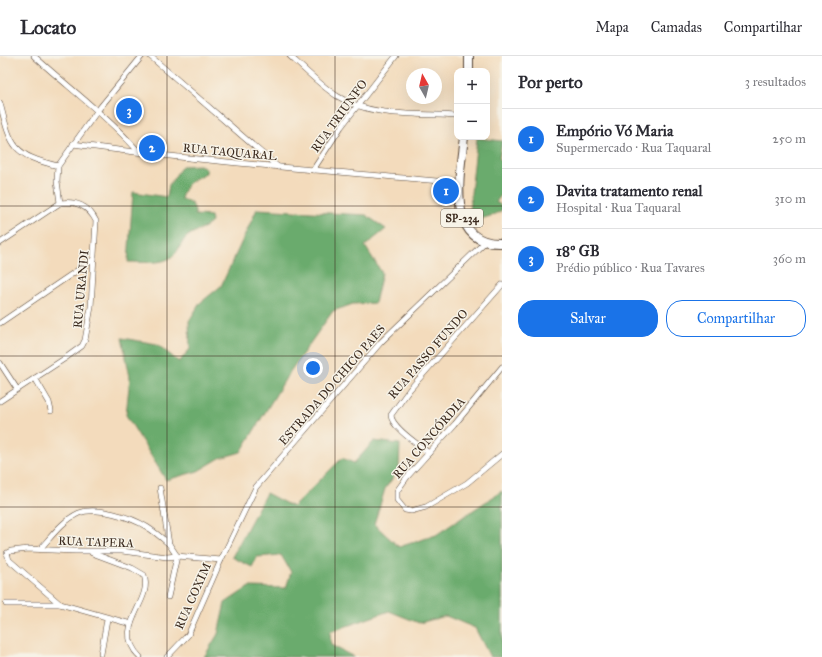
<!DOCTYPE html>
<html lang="pt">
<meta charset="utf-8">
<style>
:root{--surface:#fff;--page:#f7f7f7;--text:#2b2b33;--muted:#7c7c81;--line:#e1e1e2;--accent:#1a73e8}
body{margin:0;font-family:"IM FELL Great Primer",serif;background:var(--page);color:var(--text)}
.controls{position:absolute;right:12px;top:12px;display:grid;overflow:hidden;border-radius:8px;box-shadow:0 4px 16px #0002}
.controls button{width:36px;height:36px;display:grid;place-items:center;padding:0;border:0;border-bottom:1px solid var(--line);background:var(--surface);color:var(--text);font:20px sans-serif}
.compass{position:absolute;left:406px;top:12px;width:36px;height:36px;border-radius:50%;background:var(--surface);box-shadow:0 4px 16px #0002;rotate:352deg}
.you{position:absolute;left:313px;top:312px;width:14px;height:14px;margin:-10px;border:3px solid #fff;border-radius:50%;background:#1a73e8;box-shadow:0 0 0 6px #1a73e833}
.badge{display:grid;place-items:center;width:26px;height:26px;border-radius:50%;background:var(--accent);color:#fff;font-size:13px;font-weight:700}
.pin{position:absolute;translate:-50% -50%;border:2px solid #fff;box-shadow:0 1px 4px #0006}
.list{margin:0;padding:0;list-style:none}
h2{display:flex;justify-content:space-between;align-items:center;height:52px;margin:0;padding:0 16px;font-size:17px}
h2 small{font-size:13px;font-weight:400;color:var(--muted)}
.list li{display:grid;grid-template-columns:26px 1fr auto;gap:12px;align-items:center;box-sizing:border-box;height:60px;padding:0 16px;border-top:1px solid var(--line)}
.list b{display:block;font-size:15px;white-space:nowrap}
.list p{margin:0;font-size:13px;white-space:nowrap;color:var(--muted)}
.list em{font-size:13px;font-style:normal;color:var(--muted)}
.actions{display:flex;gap:8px;padding:12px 16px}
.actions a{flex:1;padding:9px 0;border:1px solid var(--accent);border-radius:16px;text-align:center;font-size:14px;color:var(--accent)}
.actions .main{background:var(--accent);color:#fff}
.map{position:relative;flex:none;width:502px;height:601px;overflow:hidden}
header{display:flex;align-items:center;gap:24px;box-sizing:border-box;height:56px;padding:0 20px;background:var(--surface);border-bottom:1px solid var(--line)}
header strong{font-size:19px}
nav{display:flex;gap:22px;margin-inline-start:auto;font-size:14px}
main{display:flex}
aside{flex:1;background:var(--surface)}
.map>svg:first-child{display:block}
.forest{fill:#6bab6d;stroke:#536a46}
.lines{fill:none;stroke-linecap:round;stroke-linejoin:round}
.minor-casing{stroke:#574536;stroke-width:6}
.primary-casing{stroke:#574536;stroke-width:10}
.minor{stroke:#fff;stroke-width:5}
.primary{stroke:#fff;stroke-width:8}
.grid{fill:none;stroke:#3b2a1e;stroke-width:1;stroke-opacity:0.55}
.labels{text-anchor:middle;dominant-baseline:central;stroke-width:3;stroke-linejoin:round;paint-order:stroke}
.shield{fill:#f7f3e8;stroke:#73665b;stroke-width:1}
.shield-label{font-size:11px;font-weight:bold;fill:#3b2a1e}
.street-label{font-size:12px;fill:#3b2a1e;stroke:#f7f3e8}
</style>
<header>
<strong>Locato</strong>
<nav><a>Mapa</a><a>Camadas</a><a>Compartilhar</a></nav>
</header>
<main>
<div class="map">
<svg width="502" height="601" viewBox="0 0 502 601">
<rect width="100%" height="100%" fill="#f7f3e8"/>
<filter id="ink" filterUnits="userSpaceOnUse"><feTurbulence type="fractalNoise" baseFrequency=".025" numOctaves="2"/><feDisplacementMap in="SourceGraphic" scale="8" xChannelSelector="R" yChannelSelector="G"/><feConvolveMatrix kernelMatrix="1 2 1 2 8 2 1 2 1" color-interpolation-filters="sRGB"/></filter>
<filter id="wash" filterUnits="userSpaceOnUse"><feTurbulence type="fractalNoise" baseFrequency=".012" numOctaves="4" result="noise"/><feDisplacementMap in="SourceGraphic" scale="16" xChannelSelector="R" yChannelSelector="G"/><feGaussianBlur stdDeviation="0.9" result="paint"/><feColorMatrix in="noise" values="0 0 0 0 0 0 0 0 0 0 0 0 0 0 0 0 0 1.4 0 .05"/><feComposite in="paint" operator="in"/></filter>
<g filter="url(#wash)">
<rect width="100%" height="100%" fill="#f3dbbc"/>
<g class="forest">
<path d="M477,82l25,3 -3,18 3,1v34l-6,8 6,4v4c-10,8 -16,5 -28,13l-5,-11z"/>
<path d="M200,109l6,3v5c-13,6 -22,11 -25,26 10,3 14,5 14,16l16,1 1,6c-7,7 -16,8 -24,14 -7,5 -8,14 -15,20 -10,9 -31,6 -45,6l5,-70 34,5 2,-12 13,-19z"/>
<polygon points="257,153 366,159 386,173 365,190 382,217 375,247 353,248 333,255 289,317 241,396 220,402 198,415 166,424 126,359 130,321 122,282 157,288 179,306 190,293 189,265 200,247 221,230"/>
<polygon points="374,385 400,388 399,413 385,433 374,468 399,491 436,479 502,435 502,601 490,601 475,572 446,560 419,567 389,555 330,576 331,589 354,601 204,601 218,578 225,547 249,531 286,532 291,516 281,499 257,501 252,511 232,501 266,437 293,451 342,402 354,407"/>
</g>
</g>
<g filter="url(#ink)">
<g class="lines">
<defs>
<g id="minor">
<path d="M34,0c35,32 73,60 104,95"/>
<polyline points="150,0 278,111"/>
<path d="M290,0c15,14 30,29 47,40 35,22 80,17 120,20"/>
<path d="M0,47c11,43 12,52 58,63"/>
<path d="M73,88c129,18 258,27 387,39"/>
<polyline points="313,114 341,71 396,0"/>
<polyline points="60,147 57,125 58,110 98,54 142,0"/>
<path d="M0,187l60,-40c16,-2 28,2 36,18l-5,86 -6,33 -3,6 -18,13 -64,42"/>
<polyline points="0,267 94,203"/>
<polyline points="0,307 17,333"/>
<polyline points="502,311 455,368 407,421 397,435 397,444 405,454 411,455 426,451 467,427 502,398"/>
<polyline points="35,322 49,346 51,355"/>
<path d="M429,397c-10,-8 -38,-26 -38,-38l19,-26 92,-104"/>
<polyline points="160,432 169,488 177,500 168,541"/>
<path d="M40,493c12,-13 22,-28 39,-36 17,-7 52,4 68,14 8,5 15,11 22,17"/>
<path d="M92,497l40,15 12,7c10,27 -34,52 -4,82"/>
<polyline points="6,548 60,548"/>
<polyline points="131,568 60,548 9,504 7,497 11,495 28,493 75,495 122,495 167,501 177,500 221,504"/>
<polyline points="101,598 107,563"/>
<polyline points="167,601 188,579 221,504 256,431 381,286 485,186"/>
</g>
<g id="primary">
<polyline points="469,15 469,0"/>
<path d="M464,81c-4,36 -19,109 38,106"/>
</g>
</defs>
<use href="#minor" class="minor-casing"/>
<use href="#primary" class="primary-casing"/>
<use href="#minor" class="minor"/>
<use href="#primary" class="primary"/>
</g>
</g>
<path class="grid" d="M167,0v601M335,0v601M0,150h502M0,300h502M0,451h502"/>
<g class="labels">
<rect class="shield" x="441" y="153" width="42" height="18" rx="3"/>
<g class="shield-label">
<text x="462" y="162">SP-234</text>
</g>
<g class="street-label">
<text transform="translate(339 60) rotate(-54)">RUA TRIUNFO</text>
<text transform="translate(230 96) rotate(5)">RUA TAQUARAL</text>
<text transform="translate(81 233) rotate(-85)">RUA URANDI</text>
<text transform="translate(428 298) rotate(-49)">RUA PASSO FUNDO</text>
<text transform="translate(332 329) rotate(-49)">ESTRADA DO CHICO PAES</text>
<text transform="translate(429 382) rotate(-49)">RUA CONCÓRDIA</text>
<text transform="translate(96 486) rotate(2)">RUA TAPERA</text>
<text transform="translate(193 540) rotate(-66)">RUA COXIM</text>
</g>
</g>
</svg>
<div class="controls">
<button>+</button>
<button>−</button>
</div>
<svg class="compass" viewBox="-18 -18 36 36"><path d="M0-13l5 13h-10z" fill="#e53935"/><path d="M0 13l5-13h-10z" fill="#7c7c81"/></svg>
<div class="you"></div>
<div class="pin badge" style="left:446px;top:135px">1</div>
<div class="pin badge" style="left:152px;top:92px">2</div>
<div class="pin badge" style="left:129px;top:55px">3</div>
</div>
<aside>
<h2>Por perto<small>3 resultados</small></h2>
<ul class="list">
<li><span class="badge">1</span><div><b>Empório Vó Maria</b><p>Supermercado · Rua Taquaral</p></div><em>250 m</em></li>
<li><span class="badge">2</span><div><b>Davita tratamento renal</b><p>Hospital · Rua Taquaral</p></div><em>310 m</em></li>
<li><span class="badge">3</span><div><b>18º GB</b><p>Prédio público · Rua Tavares</p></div><em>360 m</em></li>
</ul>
<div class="actions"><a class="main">Salvar</a><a>Compartilhar</a></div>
</aside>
</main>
